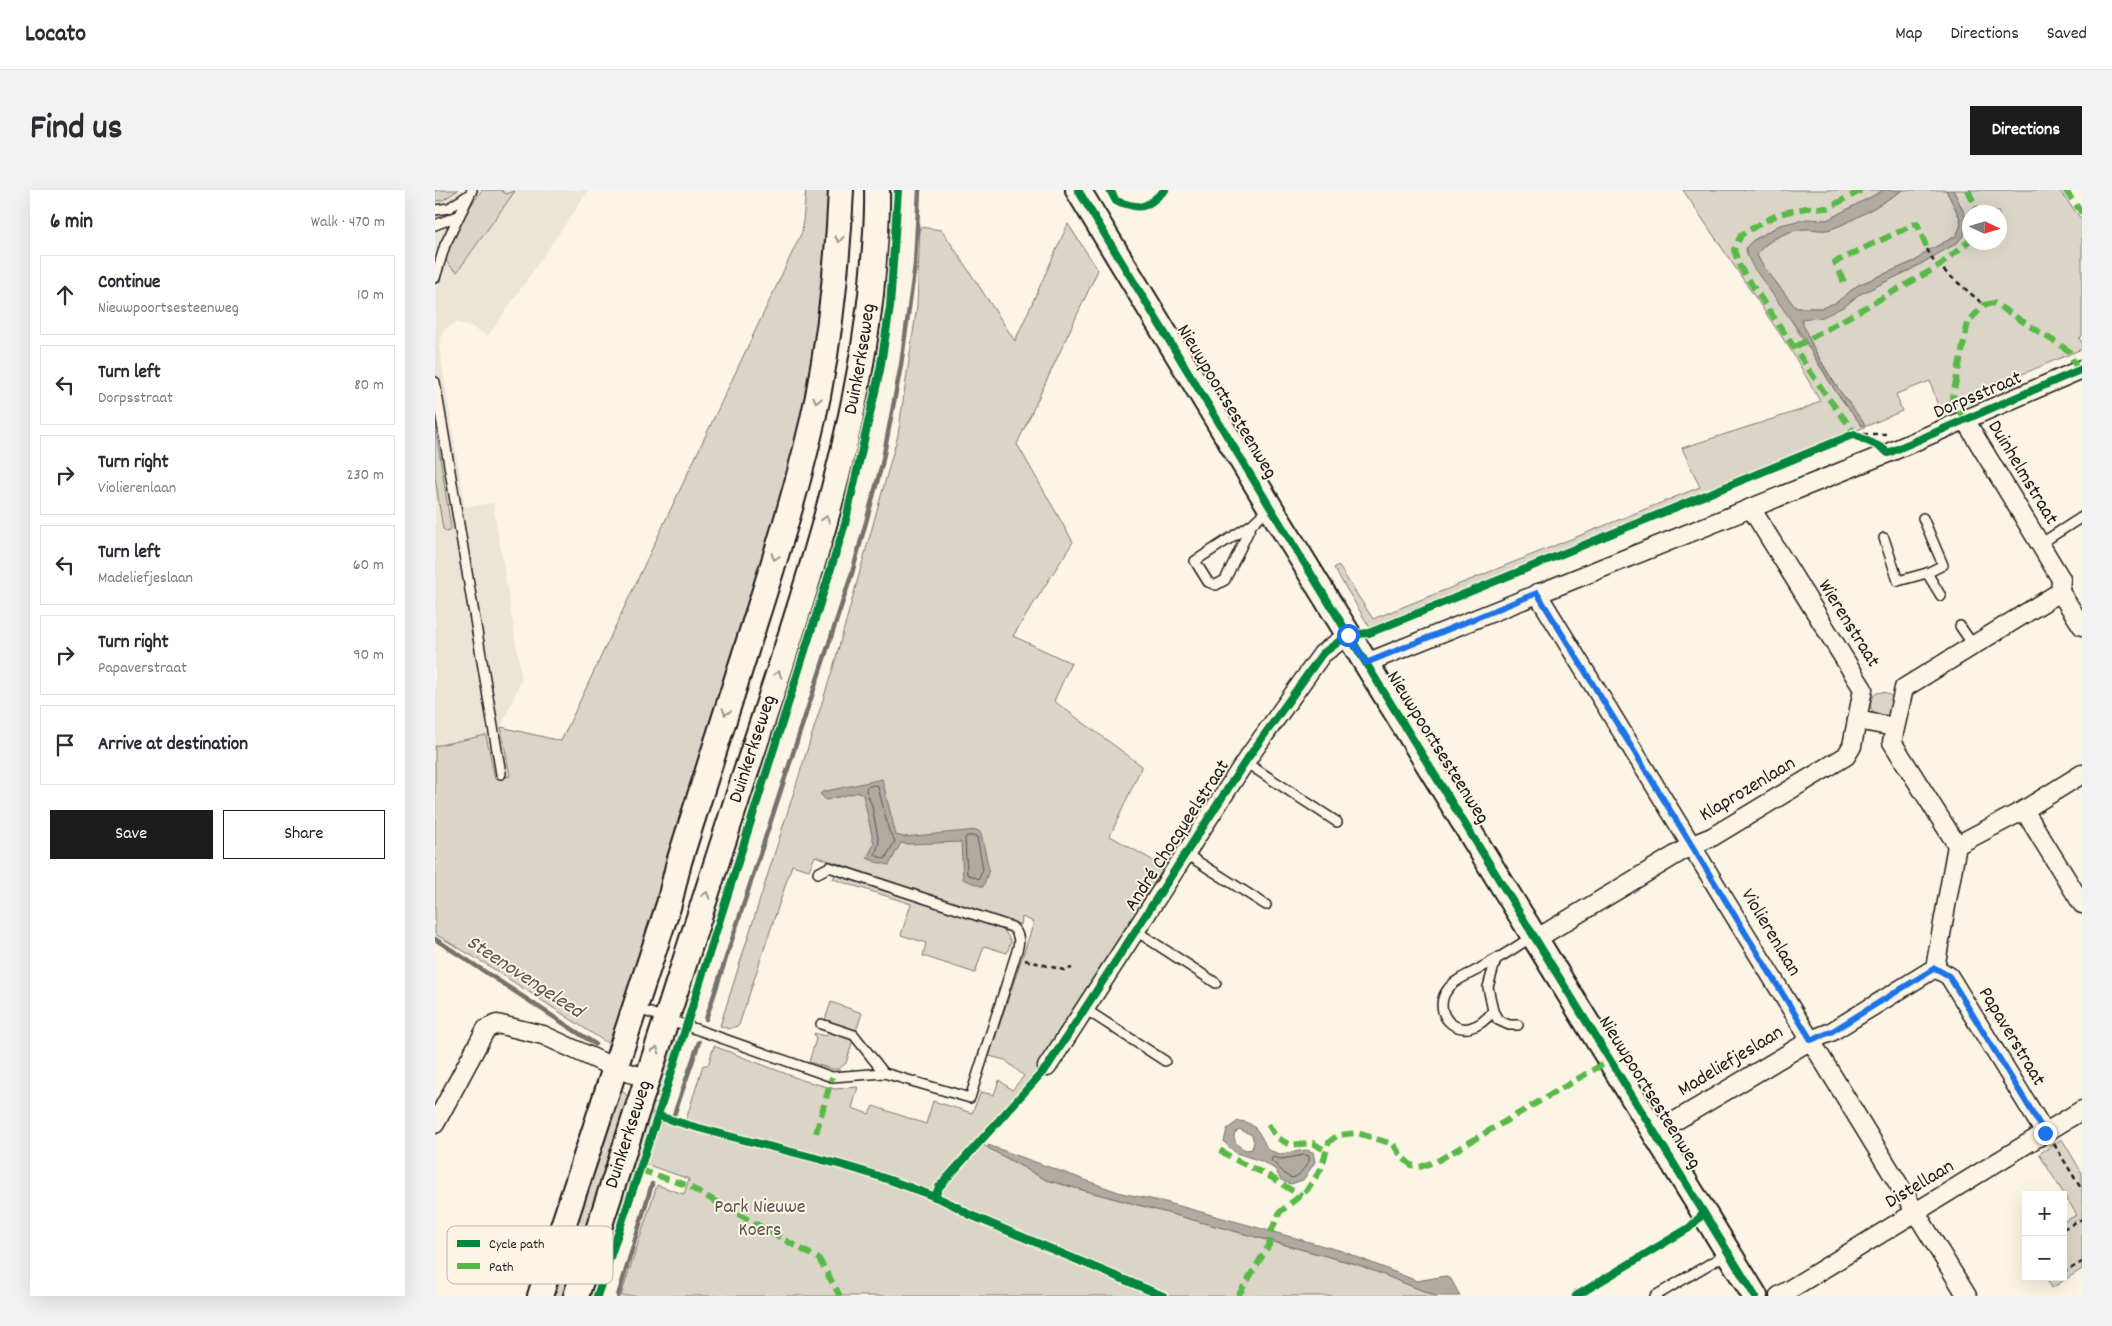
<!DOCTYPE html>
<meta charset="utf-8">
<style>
:root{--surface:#fff;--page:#f2f2f3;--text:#2b2b33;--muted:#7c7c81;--line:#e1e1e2;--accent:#1c1c1c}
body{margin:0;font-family:Dekko,sans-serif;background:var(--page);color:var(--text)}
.controls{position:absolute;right:15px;bottom:15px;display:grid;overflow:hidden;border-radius:0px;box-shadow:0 5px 20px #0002}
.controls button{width:45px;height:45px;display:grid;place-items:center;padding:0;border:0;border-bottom:1px solid var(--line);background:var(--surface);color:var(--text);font:25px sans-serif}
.compass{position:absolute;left:1527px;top:15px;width:45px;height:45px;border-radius:50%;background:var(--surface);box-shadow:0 5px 20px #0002;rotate:94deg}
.stop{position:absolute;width:15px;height:15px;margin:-11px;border:4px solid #1a73e8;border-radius:50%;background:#fff}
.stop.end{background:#1a73e8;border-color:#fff;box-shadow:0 1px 5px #0008}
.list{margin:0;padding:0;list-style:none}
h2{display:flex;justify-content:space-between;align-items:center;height:65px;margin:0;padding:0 20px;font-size:21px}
h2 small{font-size:16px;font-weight:400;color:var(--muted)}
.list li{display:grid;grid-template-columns:32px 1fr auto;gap:15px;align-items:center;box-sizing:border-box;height:80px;margin:0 10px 10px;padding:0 10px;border:1px solid var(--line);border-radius:0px}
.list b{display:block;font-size:19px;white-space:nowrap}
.list p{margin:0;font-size:16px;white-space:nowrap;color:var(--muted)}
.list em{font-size:16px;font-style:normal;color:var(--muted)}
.actions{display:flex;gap:10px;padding:15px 20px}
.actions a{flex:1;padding:11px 0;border:1px solid var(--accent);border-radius:0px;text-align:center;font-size:18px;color:var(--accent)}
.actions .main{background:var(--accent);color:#fff}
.icon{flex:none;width:28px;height:28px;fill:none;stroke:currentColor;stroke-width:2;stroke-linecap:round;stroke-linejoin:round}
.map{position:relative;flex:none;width:1647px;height:1106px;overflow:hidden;border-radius:0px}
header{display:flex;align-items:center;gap:30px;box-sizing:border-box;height:70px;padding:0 25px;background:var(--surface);border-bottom:1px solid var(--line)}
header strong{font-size:24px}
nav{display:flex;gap:28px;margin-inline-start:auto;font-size:18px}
.intro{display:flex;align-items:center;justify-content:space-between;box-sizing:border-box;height:120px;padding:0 30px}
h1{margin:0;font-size:35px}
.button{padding:12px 22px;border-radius:0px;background:var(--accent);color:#fff;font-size:18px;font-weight:700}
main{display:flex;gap:30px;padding:0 30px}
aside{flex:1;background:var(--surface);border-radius:0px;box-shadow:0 5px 20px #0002}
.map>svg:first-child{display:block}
.built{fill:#ebe5d6}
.green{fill:#dbd5c8;stroke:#7c7872;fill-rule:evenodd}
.water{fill:#b0aba1;stroke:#75726c;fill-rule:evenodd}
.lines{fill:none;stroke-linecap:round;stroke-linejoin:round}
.shore{stroke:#575551;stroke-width:1}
.stream{stroke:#75726c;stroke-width:4.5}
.lane-casing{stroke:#1c1c1c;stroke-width:12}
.street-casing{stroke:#1c1c1c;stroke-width:21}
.secondary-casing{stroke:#1c1c1c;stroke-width:28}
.path{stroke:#1c1c1c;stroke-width:2.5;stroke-dasharray:5 4;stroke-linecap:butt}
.lane{stroke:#fcf5e5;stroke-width:9}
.street{stroke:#fcf5e5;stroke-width:18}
.secondary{stroke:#fcf5e5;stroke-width:24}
.quiet{stroke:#58b947;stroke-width:6;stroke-dasharray:12 6;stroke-linecap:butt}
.cycleway-casing{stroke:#fcf5e5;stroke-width:11}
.cycleway{stroke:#00873e;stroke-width:8}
.oneway{stroke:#97938b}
.route{stroke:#1a73e8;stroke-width:6}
.labels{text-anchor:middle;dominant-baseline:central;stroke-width:4;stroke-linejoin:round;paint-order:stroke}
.street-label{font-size:20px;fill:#1c1c1c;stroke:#fcf5e5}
.park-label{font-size:20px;fill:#555450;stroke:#fcf5e5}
.water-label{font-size:21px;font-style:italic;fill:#575551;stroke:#fcf5e5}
.key{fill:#fcf5e5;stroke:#b9b4a9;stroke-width:1}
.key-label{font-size:14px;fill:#1c1c1c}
</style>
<header>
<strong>Locato</strong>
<nav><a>Map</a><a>Directions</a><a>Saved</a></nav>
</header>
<div class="intro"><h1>Find us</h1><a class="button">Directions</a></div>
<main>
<aside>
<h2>6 min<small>Walk · 470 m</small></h2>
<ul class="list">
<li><svg class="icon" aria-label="ahead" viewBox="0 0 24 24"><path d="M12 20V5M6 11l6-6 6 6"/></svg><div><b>Continue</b><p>Nieuwpoortsesteenweg</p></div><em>10 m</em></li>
<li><svg class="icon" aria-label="left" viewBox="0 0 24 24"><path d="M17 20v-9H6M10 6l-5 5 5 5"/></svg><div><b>Turn left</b><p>Dorpsstraat</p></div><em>80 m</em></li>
<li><svg class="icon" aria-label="right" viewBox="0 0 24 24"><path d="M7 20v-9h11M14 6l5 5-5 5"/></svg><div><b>Turn right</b><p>Violierenlaan</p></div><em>230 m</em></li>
<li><svg class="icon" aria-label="left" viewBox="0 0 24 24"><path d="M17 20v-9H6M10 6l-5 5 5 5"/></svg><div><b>Turn left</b><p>Madeliefjeslaan</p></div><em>60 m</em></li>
<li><svg class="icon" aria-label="right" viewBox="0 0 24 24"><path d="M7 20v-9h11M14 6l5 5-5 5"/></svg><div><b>Turn right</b><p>Papaverstraat</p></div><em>90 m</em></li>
<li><svg class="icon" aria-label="arrive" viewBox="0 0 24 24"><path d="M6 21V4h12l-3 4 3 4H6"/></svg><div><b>Arrive at destination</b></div></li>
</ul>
<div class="actions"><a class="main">Save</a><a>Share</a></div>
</aside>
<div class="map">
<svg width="1647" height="1106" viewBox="0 0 1647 1106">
<rect width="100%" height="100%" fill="#fcf5e5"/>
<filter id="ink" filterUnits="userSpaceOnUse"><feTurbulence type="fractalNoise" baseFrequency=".02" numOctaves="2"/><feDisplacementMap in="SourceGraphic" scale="10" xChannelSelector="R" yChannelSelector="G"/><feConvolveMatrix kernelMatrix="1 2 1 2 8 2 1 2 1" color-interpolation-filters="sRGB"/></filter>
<g filter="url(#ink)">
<polygon class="built" points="0,0 154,0 53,146 35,136 21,133 9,139 4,156 30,317 58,313 87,489 66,537 75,586 60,589 51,545 0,556"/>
<g class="green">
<polygon points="0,0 23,0 8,10 0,11"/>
<path d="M47,0h19l5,4 9,-3 -58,81c-5,-4 -11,-8 -11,-16 0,-17 26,-52 36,-66z"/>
<polygon points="371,0 396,0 386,124 353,289 265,576 175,855 54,776 0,744 0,556 51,545 60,589 75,586 66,537 126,551 367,42"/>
<path d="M1248,0h201l-57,30 -47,5 -28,16 -6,7 90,144 26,34c-22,-35 -46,-69 -62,-107l45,-13 13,-11 52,-25 47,-27 9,-26 -13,-27h106l23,30v116l-3,2 3,5v6l-143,60 -9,-28 -34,13 6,17 -106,45 -426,172 -36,-60 4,-3 35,54 327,-132 -18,-39 122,-39 16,-8 -28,-49zM1534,22h30v30h-30z"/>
<path d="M1468,0h43l14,28 1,7 -5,11 -30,16 -11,9 -57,24 -21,17 -14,6h-27l-35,-45 -4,-8c7,-14 32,-25 47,-26 8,-1 18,3 27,0 25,-9 49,-25 72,-39z"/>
<polygon points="633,34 663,80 582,254 638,352 578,446 636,473 619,511 707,576 675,646 733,679 610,872 567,922 500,994 509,996 548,955 611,990 924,1075 1001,1106 186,1106 222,995 249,1004 254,989 210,974 227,922 251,930 268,875 273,875 279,856 367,890 400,899 423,897 417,918 434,924 438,916 491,934 498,911 537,923 546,902 559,905 564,890 577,900 589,886 570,870 554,866 599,732 587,727 586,735 380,666 374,680 357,675 304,835 294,839 285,836 398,478 463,245 482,116 485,37 507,40 580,151"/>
<polygon points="0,234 16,338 13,342 8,339 0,287"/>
<circle cx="1447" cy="514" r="12"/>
<polygon points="400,685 568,739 576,751 572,763 549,756 540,783 488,766 491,753 466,745 476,714 398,689"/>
<polygon points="396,812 427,823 421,841 390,830"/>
<polygon points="379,843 390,846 397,843 418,850 411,873 404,879 397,879 374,872 381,849"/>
<polygon points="236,851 242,851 224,907 217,904"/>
<polygon points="187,900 193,907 128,1106 117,1106 185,901"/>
<polygon points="215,912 222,914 168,1082 159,1106 152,1106"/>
<polygon points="1627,949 1647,983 1647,1079 1617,1098 1611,1087 1628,1087 1628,1032 1642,1025 1604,964"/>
</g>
<g class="water">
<path d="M1449,0h19c-23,14 -47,30 -72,39 -9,3 -19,-1 -27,0 -15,1 -40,12 -47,26l4,8 35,45h26l15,-6 21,-17 57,-24 11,-9 30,-16 5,-11 -1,-7 -14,-28h7l13,27 1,9 -3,9 -7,8 -47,27 -52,25 -13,11 -22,11 -22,2c9,25 23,50 39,72 8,11 17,22 25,34l-3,1 -26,-34 -32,-54 -51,-71 -6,-12 -1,-7 6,-7 28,-16 26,-6 21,1z"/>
<polygon points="447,589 461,645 469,647 542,640 546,643 554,680 548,697 528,689 526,652 473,654 466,653 454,675 441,672 432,668 439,654 428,605 424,602 391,610 385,604 387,602"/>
<path d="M803,931c19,1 22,14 30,29l12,4 26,-4 7,2 2,10 -12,18 -12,4 -10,-4 -6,-11 -14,-8 -25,-8 -12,-11 3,-13zM804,939l13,6 2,7 -2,7 -6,1c-8,-4 -12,-6 -12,-16z"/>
<polygon points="553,955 686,1003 730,1012 907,1061 982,1091 1010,1086 1016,1089 1025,1106 1001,1106 924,1075 611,990 553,958"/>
</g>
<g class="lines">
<g class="shore">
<polygon points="441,595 443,597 454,641 460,651 450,669 440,665 444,653 437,616 431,600 432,597"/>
<polygon points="532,646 540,646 542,647 548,679 544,689 532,684 530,649"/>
<path d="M870,965l4,1v5c-18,28 -20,16 -38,-1l2,-3 8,2z"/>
</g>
<g class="stream">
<polyline points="0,749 160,854"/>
<polyline points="271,829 417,383 447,274 466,175 480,75 484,0"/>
<polyline points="239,925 264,852"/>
<polyline points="183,1106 217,994"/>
</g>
<defs>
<g id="lane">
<polyline points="0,20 14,18 32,6"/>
<polyline points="0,35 23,26"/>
<polyline points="0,88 10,55 37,0"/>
<polyline points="0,192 66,584"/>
<polyline points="1488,328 1508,375 1492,383 1506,406"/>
<polyline points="817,334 790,390 781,395 773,392 760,371 817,334 835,317"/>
<polyline points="1449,348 1463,391 1492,383"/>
<polyline points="1605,354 1647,327"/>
<polyline points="1525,436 1538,455"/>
<polyline points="810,572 902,632"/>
<polyline points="751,664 831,715"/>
<polyline points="701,741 781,793"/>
<polyline points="1061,769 1053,797 1058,821 1063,830 1074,835 1083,835"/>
<path d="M201,818l196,69 52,-4 86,25 45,-141c4,-12 7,-21 -3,-30l-183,-60 -11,6"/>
<polyline points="650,819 730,871"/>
<path d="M1058,821c-30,39 -65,3 -45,-22 6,-9 20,-14 29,-19 19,-11 39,-21 56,-35"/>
<polyline points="386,834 419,845 449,883"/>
<polyline points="223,925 227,927"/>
<polyline points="1143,1105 1144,1106"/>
<polyline points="1220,1106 1293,1063"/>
</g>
<g id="street">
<polyline points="1530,230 1626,389 1625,402 1647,436"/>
<polyline points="1102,403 1532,1106"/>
<polyline points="931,473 1453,263 1647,179"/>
<polyline points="1422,530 1459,537"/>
<polyline points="1589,620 1647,714"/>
<polyline points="1522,655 1457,552 1469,498 1625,402"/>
<polyline points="1101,749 1257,655 1277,647 1411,566 1417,556 1428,499 1316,318"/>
<polyline points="1500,778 1514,786 1610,943"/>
<polyline points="612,877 810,572 887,464 913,445"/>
<polyline points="0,934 51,839 62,834 108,845 180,878 213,889"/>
<polyline points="1220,943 1376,850 1396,842 1500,778 1522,655 1589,620 1647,584"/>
<polyline points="1344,1106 1647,920"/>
</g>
<g id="secondary">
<polyline points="643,0 835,317 1320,1106"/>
<path d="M105,1106l129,-392 10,-42c25,-79 50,-158 75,-237 24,-75 48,-151 64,-229 13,-68 20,-137 23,-206"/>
<path id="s1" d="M141,1106c57,-168 109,-337 164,-506 53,-162 112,-325 131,-496 3,-34 7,-70 6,-104"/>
</g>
</defs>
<use href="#lane" class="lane-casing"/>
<use href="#street" class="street-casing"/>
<use href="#secondary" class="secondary-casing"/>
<g class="path">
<polyline points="1492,59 1499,72 1549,115"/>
<polyline points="1419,244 1453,244"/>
<polyline points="590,770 629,780 637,778"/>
<polyline points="1619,954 1647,1000"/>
<polyline points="1628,1039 1647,1029"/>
<polyline points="1628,1083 1647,1072"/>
</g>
<use href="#lane" class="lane"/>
<use href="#street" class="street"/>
<use href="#secondary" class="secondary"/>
<g class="quiet">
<polyline points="1533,0 1543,22"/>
<polyline points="1630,0 1647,23"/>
<polyline points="1409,92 1400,72 1482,33 1492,59"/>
<polyline points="1360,157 1504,76 1534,51"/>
<polyline points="1530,230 1517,210 1533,132 1549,115 1559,113 1634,161 1643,181"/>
<polyline points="1423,247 1391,205 1305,77 1299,60 1306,45 1326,33 1344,24 1371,18 1393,18 1427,0"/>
<polyline points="833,934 841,947 855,955 878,953 891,961"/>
<polyline points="381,943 397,887"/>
<path d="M785,960c14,10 28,16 43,23 14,6 24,17 39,22"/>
<polyline points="205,980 251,995 384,1069 405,1106"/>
<polyline points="803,1106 834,1055 837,1039 845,1022 872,1000 886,979 894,952 903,945 922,943 958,954 967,967 976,975 985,977 1004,970 1175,870"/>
</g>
<defs>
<g id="cycleway">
<polyline points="643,0 835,317 1320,1106"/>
<path d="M675,0l6,11c28,9 28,8 49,-11"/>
<path d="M227,927c80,26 165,39 244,69 21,8 44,15 62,28l195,82"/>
<path d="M500,1007l4,-10 108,-120 198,-305 77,-108 26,-19 21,-2 10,-4 473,-194 2,-1c11,8 26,10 34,19l194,-84"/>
<polyline points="162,1106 223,925 410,334 445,180 455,117 463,0"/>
<polyline points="1141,1106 1254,1038 1269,1023"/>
</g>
</defs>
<use href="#cycleway" class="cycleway-casing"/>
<use href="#cycleway" class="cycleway"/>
</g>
<defs><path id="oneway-chevron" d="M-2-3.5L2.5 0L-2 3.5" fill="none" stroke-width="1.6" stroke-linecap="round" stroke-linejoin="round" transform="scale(1.25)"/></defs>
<g class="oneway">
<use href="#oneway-chevron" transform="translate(404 49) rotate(95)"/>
<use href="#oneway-chevron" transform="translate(382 210) rotate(102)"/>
<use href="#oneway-chevron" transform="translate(391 329) rotate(-73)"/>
<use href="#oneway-chevron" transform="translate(340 367) rotate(108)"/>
<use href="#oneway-chevron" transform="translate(343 484) rotate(-72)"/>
<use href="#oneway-chevron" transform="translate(291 522) rotate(108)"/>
<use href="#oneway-chevron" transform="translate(271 705) rotate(-72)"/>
<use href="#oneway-chevron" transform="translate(221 860) rotate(-73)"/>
</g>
</g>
<g class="lines" filter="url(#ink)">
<polyline class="route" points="913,445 931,473 1102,403 1376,850 1396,842 1500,778 1514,786 1610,943"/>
</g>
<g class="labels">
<g class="street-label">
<text stroke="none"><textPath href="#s1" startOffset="980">Duinkerkseweg</textPath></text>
<text transform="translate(1543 206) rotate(-23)">Dorpsstraat</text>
<text transform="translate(791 212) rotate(59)">Nieuwpoortsesteenweg</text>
<text transform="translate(1587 283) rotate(59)">Duinhelmstraat</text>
<text transform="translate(1413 434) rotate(58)">Wierenstraat</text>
<text transform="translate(1002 558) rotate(58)">Nieuwpoortsesteenweg</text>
<text stroke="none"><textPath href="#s1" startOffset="575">Duinkerkseweg</textPath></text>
<text transform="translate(1313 600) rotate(-31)">Klaprozenlaan</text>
<text transform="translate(743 646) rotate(-57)">André Chocqueelstraat</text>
<text transform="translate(1335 743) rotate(59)">Violierenlaan</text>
<text transform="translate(1576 847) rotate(59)">Papaverstraat</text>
<text transform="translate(1296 872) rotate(-31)">Madeliefjeslaan</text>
<text transform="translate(1214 903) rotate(58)">Nieuwpoortsesteenweg</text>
<text stroke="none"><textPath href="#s1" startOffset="170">Duinkerkseweg</textPath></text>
<text transform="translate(1485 995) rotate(-31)">Distellaan</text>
</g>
<g class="park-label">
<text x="325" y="1018">Park Nieuwe<tspan x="325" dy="23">Koers</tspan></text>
</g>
<g class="water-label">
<text transform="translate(89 788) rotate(33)">Steenovengeleed</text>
</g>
</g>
<rect x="12" y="1036" width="166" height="58" rx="8" class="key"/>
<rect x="22" y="1050" width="23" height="7" fill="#00873e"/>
<rect x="22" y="1073" width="23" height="6" fill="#58b947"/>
<g class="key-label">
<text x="54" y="1058">Cycle path</text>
<text x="54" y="1081">Path</text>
</g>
</svg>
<div class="controls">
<button>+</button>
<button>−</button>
</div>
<svg class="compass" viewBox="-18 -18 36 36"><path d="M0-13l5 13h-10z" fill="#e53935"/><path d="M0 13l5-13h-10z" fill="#7c7c81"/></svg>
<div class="stop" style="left:913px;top:445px"></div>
<div class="stop end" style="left:1610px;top:943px"></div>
</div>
</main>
